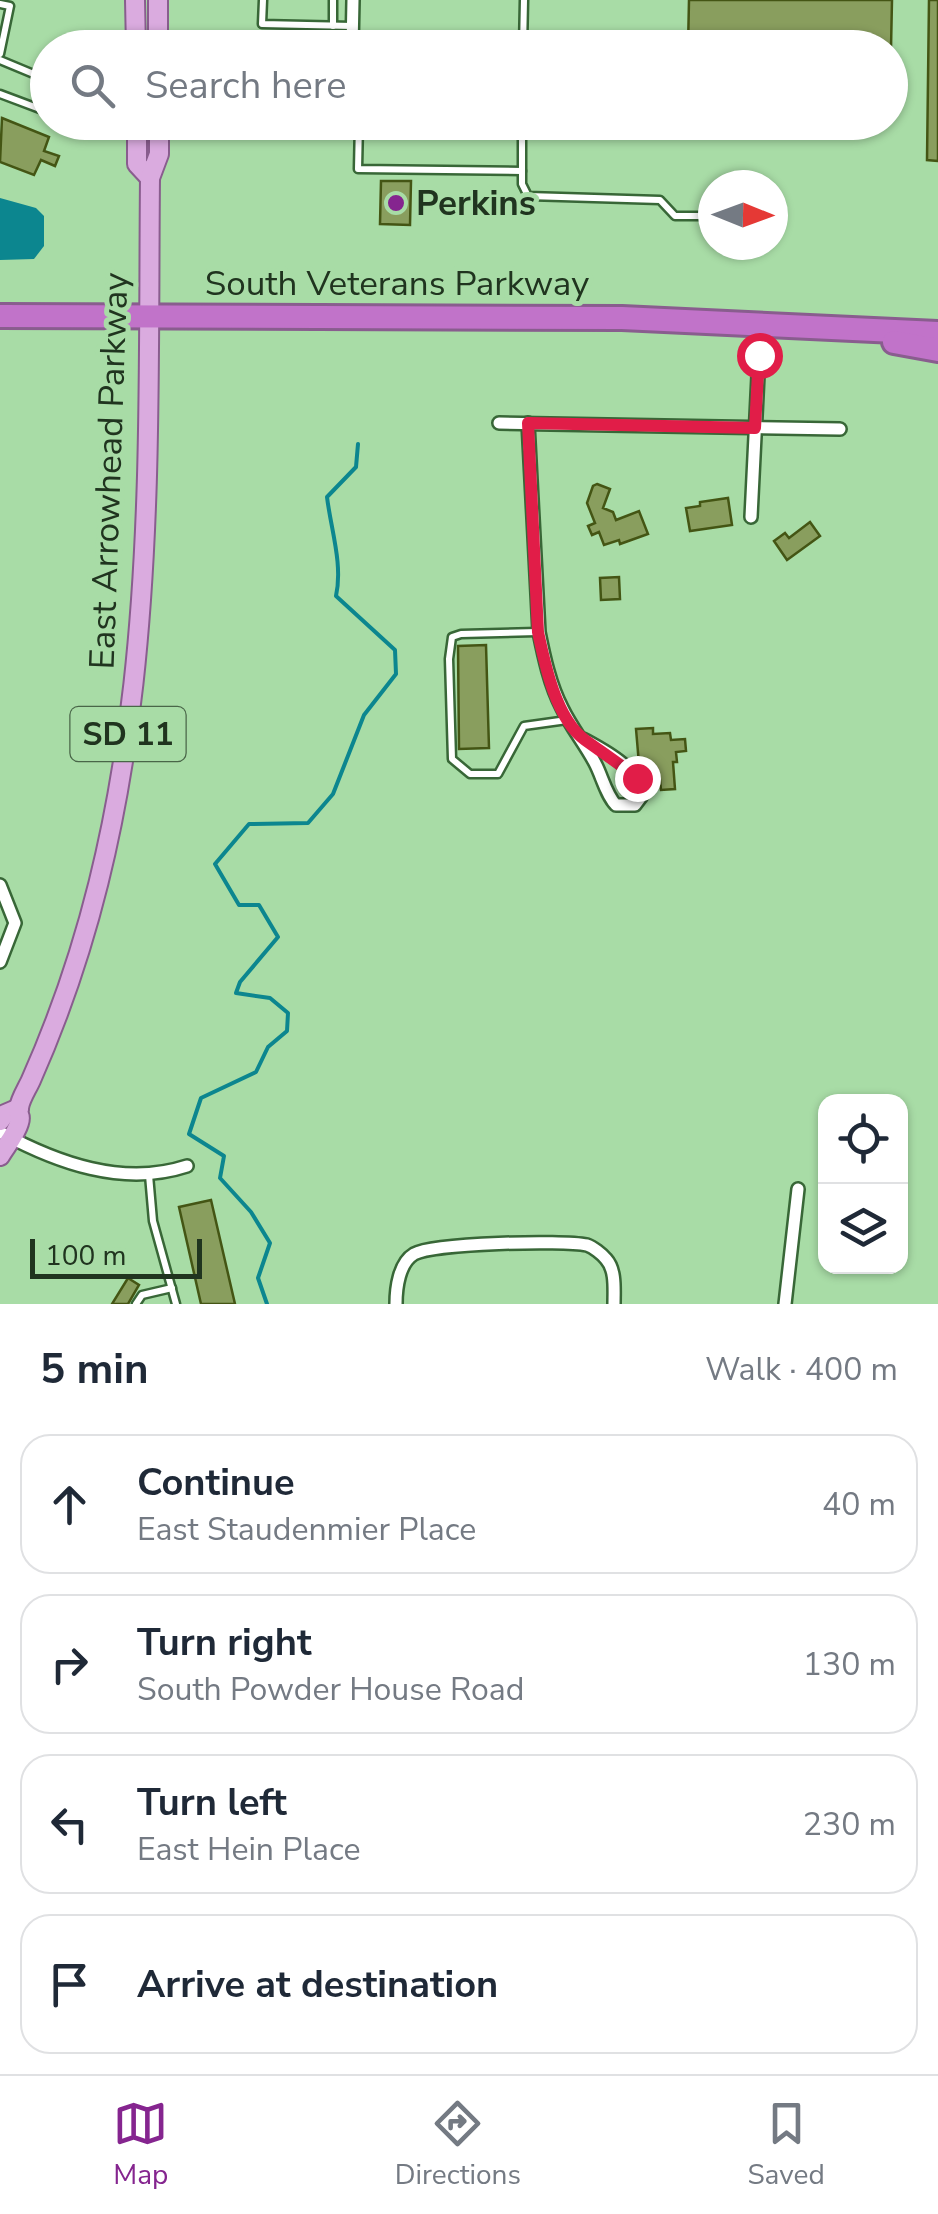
<!DOCTYPE html>
<meta charset="utf-8">
<style>
:root{--surface:#fff;--page:#f2f2f3;--text:#1f2937;--muted:#747a83;--line:#e0e1e3;--accent:#85258f}
body{margin:0;font-family:"Nunito Sans",sans-serif;background:var(--page);color:var(--text)}
.controls{position:absolute;right:30px;bottom:30px;display:grid;overflow:hidden;border-radius:20px;box-shadow:0 2px 8px #0004}
.controls button{width:90px;height:90px;display:grid;place-items:center;padding:0;border:0;border-bottom:2px solid var(--line);background:var(--surface);color:var(--text);font:50px sans-serif}
.compass{position:absolute;left:698px;top:170px;width:90px;height:90px;border-radius:50%;background:var(--surface);box-shadow:0 2px 8px #0004;rotate:91deg}
.scale{position:absolute;left:30px;bottom:25px;width:172px;box-sizing:border-box;padding-left:10px;border:5px solid #20341f;border-top:0;font-size:28px;line-height:35px;white-space:nowrap;color:#20341f;-webkit-text-stroke:8px #a8dca6;paint-order:stroke}
.stop{position:absolute;width:30px;height:30px;margin:-22px;border:8px solid #e11d48;border-radius:50%;background:#fff}
.stop.end{background:#e11d48;border-color:#fff;box-shadow:0 2px 10px #0008}
.list{margin:0;padding:0;list-style:none}
h2{display:flex;justify-content:space-between;align-items:center;height:130px;margin:0;padding:0 40px;font-size:42px}
h2 small{font-size:32px;font-weight:400;color:var(--muted)}
.list li{display:grid;grid-template-columns:65px 1fr auto;gap:30px;align-items:center;box-sizing:border-box;height:140px;margin:0 20px 20px;padding:0 20px;border:2px solid var(--line);border-radius:30px}
.list b{display:block;font-size:38px;white-space:nowrap}
.list p{margin:0;font-size:32px;white-space:nowrap;color:var(--muted)}
.list em{font-size:32px;font-style:normal;color:var(--muted)}
.icon{flex:none;width:55px;height:55px;fill:none;stroke:currentColor;stroke-width:2;stroke-linecap:round;stroke-linejoin:round}
.map{position:relative;flex:none;width:938px;height:1304px;overflow:hidden}
.search{position:absolute;background:var(--surface);box-shadow:0 2px 8px #0004;left:30px;right:30px;top:30px;height:110px;display:flex;align-items:center;gap:25px;box-sizing:border-box;padding:0 35px;border-radius:55px;color:var(--muted);font-size:38px}
.sheet{height:770px;background:var(--surface)}
nav{display:flex;justify-content:space-around;align-items:center;box-sizing:border-box;height:140px;border-top:2px solid var(--line);background:var(--surface);font-size:28px;color:var(--muted)}
nav a{display:grid;justify-items:center;gap:5px}
nav .on{color:var(--accent)}
.map>svg:first-child{display:block}
.water{fill:#0c868f}
.lines{fill:none;stroke-linecap:round;stroke-linejoin:round}
.stream{stroke:#0c868f;stroke-width:4}
.building{fill:#899e5e;stroke:#445514;stroke-width:2.5}
.lane-casing{stroke:#386737;stroke-width:11}
.street-casing{stroke:#386737;stroke-width:16}
.primary-casing{stroke:#895d8e;stroke-width:22}
.highway-casing{stroke:#895d8e;stroke-width:28}
.lane{stroke:#fff;stroke-width:6}
.street{stroke:#fff;stroke-width:11}
.primary{stroke:#daabdf;stroke-width:18}
.highway{stroke:#c173c9;stroke-width:22}
.route{stroke:#e11d48;stroke-width:12}
.poi-dot{fill:#85258f;stroke:#a8dca6;stroke-width:4}
.labels{text-anchor:middle;dominant-baseline:central;stroke-width:10;stroke-linejoin:round;paint-order:stroke}
.shield{fill:#a8dca6;stroke:#496648;stroke-width:2.5}
.shield-label{font-size:32px;font-weight:bold;fill:#20341f}
.poi-label{font-size:35px;font-weight:bold;fill:#20341f;stroke:#a8dca6;text-anchor:start}
.street-label{font-size:35px;fill:#20341f;stroke:#a8dca6}
</style>
<div class="map">
<svg width="938" height="1304" viewBox="0 0 938 1304">
<rect width="100%" height="100%" fill="#a8dca6"/>
<polygon class="water" points="0,198 36,208 44,216 44,246 34,259 0,260"/>
<g class="lines">
<path class="stream" d="M267,1304l-9,-26 12,-35 -19,-31 -31,-34 4,-22 -35,-22 12,-36 55,-26 12,-25 19,-16 1,-18 -18,-15 -34,-5 4,-11 38,-45 -19,-32h-20l-24,-41 34,-40 59,-1 25,-29 31,-79 32,-41 -1,-24 -59,-54c7,-32 -5,-66 -9,-99l29,-30 2,-23"/>
</g>
<g class="building">
<polygon points="689,0 892,0 891,48 688,48"/>
<polygon points="929,0 938,0 938,161 927,160"/>
<polygon points="2,118 49,137 44,151 59,156 55,166 41,160 34,175 0,162"/>
<polygon points="381,181 411,181 410,225 380,224"/>
<polygon points="597,484 610,489 603,508 613,512 616,520 639,511 648,534 620,544 619,540 604,545 599,532 592,535 588,526 595,523 587,503 593,486"/>
<polygon points="728,498 732,525 690,531 686,508 700,506 700,502"/>
<polygon points="810,522 820,536 787,560 774,541 785,533 789,538"/>
<polygon points="619,577 620,599 601,600 600,578"/>
<polygon points="486,645 489,748 459,749 458,646"/>
<polygon points="653,728 653,734 670,733 671,740 685,739 686,751 676,752 677,762 673,762 675,789 661,790 660,780 653,780 651,763 639,764 636,729"/>
<polygon points="211,1200 235,1304 201,1304 179,1207"/>
<polygon points="128,1278 139,1285 128,1304 112,1304"/>
</g>
<g class="lines">
<defs>
<g id="lane">
<polyline points="263,0 262,24 352,26"/>
<polyline points="0,4 10,6 0,54"/>
<polyline points="333,26 333,0"/>
<polyline points="523,48 524,0"/>
<polyline points="0,60 48,80"/>
<polyline points="0,94 48,112"/>
<polyline points="359,122 358,169 522,171"/>
<polyline points="522,122 522,184 528,196 660,200 675,216 713,216"/>
<polyline points="537,632 461,634 452,637 449,659 452,759 470,774 498,774 524,726 567,720"/>
<polyline points="149,1175 153,1221 176,1304"/>
<polyline points="136,1304 142,1295 172,1288"/>
</g>
<g id="street">
<polyline points="352,48 353,0"/>
<polyline points="499,423 840,429"/>
<path d="M528,423l11,209c5,25 11,53 23,76 9,19 23,36 33,55 7,13 11,32 21,42h19l6,-8c0,-28 -36,-46 -58,-58"/>
<polyline points="751,517 759,355 757,323"/>
<polyline points="0,885 15,923 0,962"/>
<path d="M0,1132c57,31 123,55 187,34"/>
<path d="M396,1304c0,-16 3,-41 18,-50 20,-11 148,-14 173,-9 6,2 15,9 19,14 10,11 8,30 8,45"/>
<polyline points="785,1304 798,1189"/>
</g>
<g id="primary">
<polyline points="135,0 136,48"/>
<polyline points="158,0 158,48"/>
<polyline points="137,122 137,164 150,178"/>
<polyline points="0,1121 5,1114 19,1108"/>
<path d="M0,1156c6,-10 16,-22 19,-33 3,-9 -2,-6 0,-15 1,-9 8,-19 12,-28 130,-292 116,-590 119,-902l9,-24v-32"/>
</g>
<g id="highway">
<polyline points="0,316 622,318 938,333"/>
<polyline points="894,342 938,350"/>
</g>
</defs>
<use href="#lane" class="lane-casing"/>
<use href="#street" class="street-casing"/>
<use href="#primary" class="primary-casing"/>
<use href="#highway" class="highway-casing"/>
<use href="#lane" class="lane"/>
<use href="#street" class="street"/>
<use href="#primary" class="primary"/>
<use href="#highway" class="highway"/>
</g>
<g class="lines">
<path class="route" d="M637,778c-17,-14 -34,-25 -52,-38 -29,-21 -40,-75 -47,-108l-10,-209 227,5 4,-73"/>
</g>
<circle class="poi-dot" cx="396" cy="203" r="10"/>
<g class="labels">
<rect class="shield" x="70.5" y="707" width="115" height="54" rx="8"/>
<g class="shield-label">
<text x="128" y="734">SD 11</text>
</g>
<g class="poi-label">
<text x="416" y="203">Perkins</text>
</g>
<g class="street-label">
<text x="397" y="283">South Veterans Parkway</text>
<text transform="translate(109 471) rotate(-88)">East Arrowhead Parkway</text>
</g>
</g>
</svg>
<div class="controls">
<button><svg class="icon" aria-label="locate" viewBox="0 0 24 24"><circle cx="12" cy="12" r="6"/><path d="M12 2v4M12 18v4M2 12h4M18 12h4"/></svg></button>
<button><svg class="icon" aria-label="layers" viewBox="0 0 24 24"><path d="M12 4l9 5-9 5-9-5zM3 14l9 5 9-5"/></svg></button>
</div>
<svg class="compass" viewBox="-18 -18 36 36"><path d="M0-13l5 13h-10z" fill="#e53935"/><path d="M0 13l5-13h-10z" fill="#747a83"/></svg>
<div class="scale">100 m</div>
<div class="stop" style="left:759px;top:355px"></div>
<div class="stop end" style="left:637px;top:778px"></div>
<div class="search"><svg class="icon" aria-label="search" viewBox="0 0 24 24"><circle cx="10" cy="10" r="6"/><path d="M15 15l6 6"/></svg>Search here</div>
</div>
<section class="sheet">
<h2>5 min<small>Walk · 400 m</small></h2>
<ul class="list">
<li><svg class="icon" aria-label="ahead" viewBox="0 0 24 24"><path d="M12 20V5M6 11l6-6 6 6"/></svg><div><b>Continue</b><p>East Staudenmier Place</p></div><em>40 m</em></li>
<li><svg class="icon" aria-label="right" viewBox="0 0 24 24"><path d="M7 20v-9h11M14 6l5 5-5 5"/></svg><div><b>Turn right</b><p>South Powder House Road</p></div><em>130 m</em></li>
<li><svg class="icon" aria-label="left" viewBox="0 0 24 24"><path d="M17 20v-9H6M10 6l-5 5 5 5"/></svg><div><b>Turn left</b><p>East Hein Place</p></div><em>230 m</em></li>
<li><svg class="icon" aria-label="arrive" viewBox="0 0 24 24"><path d="M6 21V4h12l-3 4 3 4H6"/></svg><div><b>Arrive at destination</b></div></li>
</ul>
</section>
<nav>
<a class="on"><svg class="icon" aria-label="map" viewBox="0 0 24 24"><path d="M3 6l6-2 6 2 6-2v14l-6 2-6-2-6 2zM9 4v14M15 6v14"/></svg>Map</a>
<a><svg class="icon" aria-label="directions" viewBox="0 0 24 24"><path d="M12 3l9 9-9 9-9-9zM9 14v-3h6M13 9l2 2-2 2"/></svg>Directions</a>
<a><svg class="icon" aria-label="saved" viewBox="0 0 24 24"><path d="M7 4h10v16l-5-4-5 4z"/></svg>Saved</a>
</nav>
